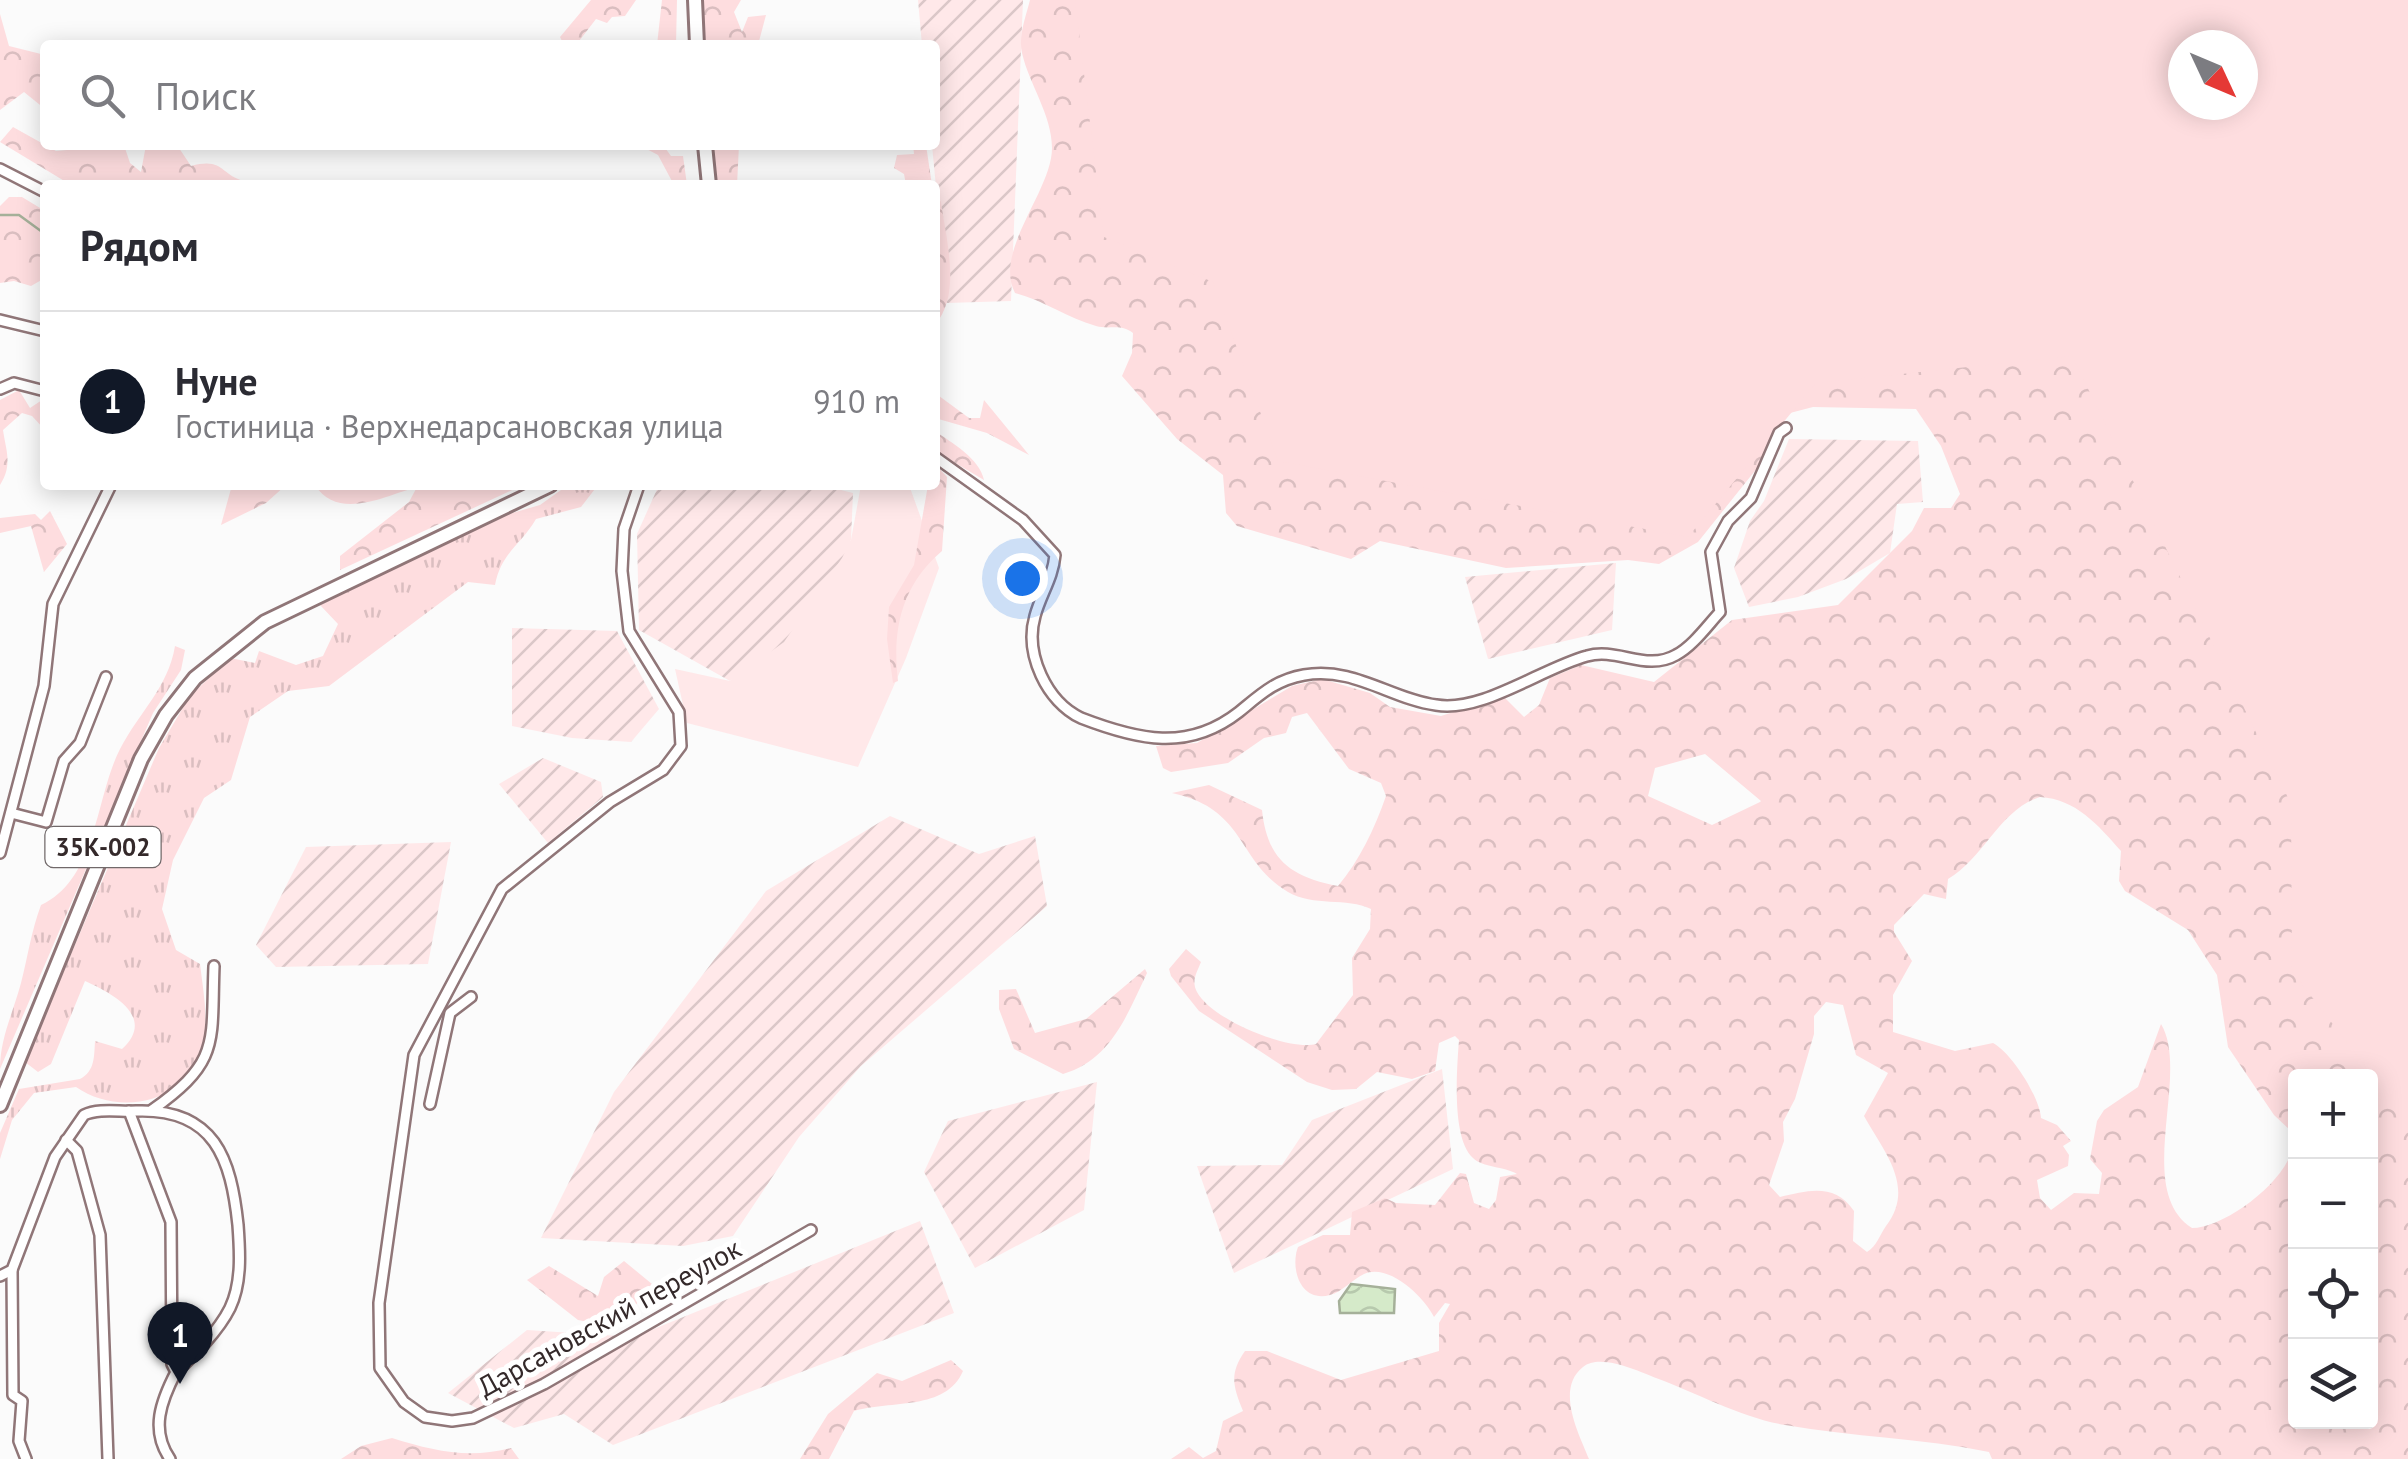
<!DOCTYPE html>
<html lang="ru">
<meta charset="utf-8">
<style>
:root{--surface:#fff;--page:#f7f7f7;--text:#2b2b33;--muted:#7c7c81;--line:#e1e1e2;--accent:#111827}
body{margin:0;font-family:"PT Sans",sans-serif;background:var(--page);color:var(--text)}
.controls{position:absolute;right:30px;bottom:30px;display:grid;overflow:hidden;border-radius:10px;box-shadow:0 5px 25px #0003}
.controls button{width:90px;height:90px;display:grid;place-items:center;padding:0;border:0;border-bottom:2px solid var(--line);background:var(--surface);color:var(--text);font:50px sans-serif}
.compass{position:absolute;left:2168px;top:30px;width:90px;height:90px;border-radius:50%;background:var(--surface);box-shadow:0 5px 25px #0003;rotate:134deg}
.you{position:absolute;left:1022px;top:578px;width:35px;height:35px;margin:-25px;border:8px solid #fff;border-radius:50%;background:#1a73e8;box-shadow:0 0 0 15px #1a73e833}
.badge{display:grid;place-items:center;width:65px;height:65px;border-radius:50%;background:var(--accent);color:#fff;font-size:32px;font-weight:700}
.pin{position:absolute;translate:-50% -82px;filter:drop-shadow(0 2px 5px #0008)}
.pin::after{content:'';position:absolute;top:52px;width:35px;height:30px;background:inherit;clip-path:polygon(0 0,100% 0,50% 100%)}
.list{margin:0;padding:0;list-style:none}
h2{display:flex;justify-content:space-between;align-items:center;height:130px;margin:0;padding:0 40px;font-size:42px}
h2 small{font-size:32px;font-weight:400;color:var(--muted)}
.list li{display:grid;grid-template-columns:65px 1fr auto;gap:30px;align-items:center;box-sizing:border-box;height:180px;padding:0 40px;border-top:2px solid var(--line)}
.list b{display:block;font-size:38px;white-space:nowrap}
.list p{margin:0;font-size:32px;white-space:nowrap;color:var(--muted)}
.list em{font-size:32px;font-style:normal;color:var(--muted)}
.icon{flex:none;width:55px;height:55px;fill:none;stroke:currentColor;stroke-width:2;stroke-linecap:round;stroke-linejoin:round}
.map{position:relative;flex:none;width:2408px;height:1459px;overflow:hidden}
.search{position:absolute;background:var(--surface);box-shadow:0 5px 25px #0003;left:40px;top:40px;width:900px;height:110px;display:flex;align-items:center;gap:25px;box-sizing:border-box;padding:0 35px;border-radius:10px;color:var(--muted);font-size:38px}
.panel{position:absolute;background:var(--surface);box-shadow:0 5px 25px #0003;left:40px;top:180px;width:900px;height:310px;border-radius:10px}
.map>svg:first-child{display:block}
.built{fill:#ffe8e9}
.industrial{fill:url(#industrial-furrows)}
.grass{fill:url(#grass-tufts)}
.forest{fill:url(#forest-crowns);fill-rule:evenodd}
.park{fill:#fedddf;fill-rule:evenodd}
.water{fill:url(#water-waves);stroke:#a5b099;stroke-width:2.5}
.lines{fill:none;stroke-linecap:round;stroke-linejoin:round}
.stream{stroke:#a5b099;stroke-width:2.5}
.minor-casing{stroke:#907678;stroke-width:14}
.highway-casing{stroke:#907678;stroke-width:18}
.minor{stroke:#fff;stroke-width:9}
.highway{stroke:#fff;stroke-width:12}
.labels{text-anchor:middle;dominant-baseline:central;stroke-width:10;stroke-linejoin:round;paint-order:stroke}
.shield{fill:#fff;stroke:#71696a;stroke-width:2.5}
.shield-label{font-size:25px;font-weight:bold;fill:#34292a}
.street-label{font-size:28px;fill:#34292a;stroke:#fff}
</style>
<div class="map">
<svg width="2408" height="1459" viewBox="0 0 2408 1459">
<defs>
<pattern id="industrial-furrows" width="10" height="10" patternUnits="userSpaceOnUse" patternTransform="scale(2.5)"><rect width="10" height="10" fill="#ffe8e9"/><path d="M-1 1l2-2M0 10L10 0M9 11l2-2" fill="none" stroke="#dbc7c8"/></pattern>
<pattern id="grass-tufts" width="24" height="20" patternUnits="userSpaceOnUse" patternTransform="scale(2.5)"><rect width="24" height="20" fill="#fedddf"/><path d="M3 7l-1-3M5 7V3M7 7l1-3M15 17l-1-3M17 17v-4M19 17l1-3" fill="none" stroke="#dabec0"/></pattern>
<pattern id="forest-crowns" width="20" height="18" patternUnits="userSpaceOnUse" patternTransform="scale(2.5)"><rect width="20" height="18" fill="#fedddf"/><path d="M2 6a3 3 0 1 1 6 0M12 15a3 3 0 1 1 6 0" fill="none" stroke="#dabec0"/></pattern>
<pattern id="water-waves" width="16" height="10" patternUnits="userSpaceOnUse" patternTransform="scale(2.5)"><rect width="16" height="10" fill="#d5eac9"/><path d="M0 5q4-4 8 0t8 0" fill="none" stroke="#b7c9ad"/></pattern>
</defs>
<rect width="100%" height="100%" fill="#fbfbfb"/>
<polygon class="built" points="861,485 909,485 939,568 906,658 858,767 687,723 675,669 730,681 851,540"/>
<g class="industrial">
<polygon points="918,0 1023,0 1011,301 947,303 932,145 935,45 922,45"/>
<polygon points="1789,439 1918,441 1923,502 1897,504 1890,553 1846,579 1798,597 1749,607 1734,568 1750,521 1764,501"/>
<polygon points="659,485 821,485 853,493 851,540 842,558 784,642 730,681 639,630 637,534"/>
<polygon points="1616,563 1612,630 1488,659 1465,577"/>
<polygon points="512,628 617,631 659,709 631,742 572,738 512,726"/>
<polygon points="543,758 601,782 603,797 548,843 499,784"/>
<polygon points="890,816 979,854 1035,836 1047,906 861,1066 799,1137 733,1236 683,1246 541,1238 614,1092 766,891"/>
<polygon points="451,842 428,964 276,967 256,945 306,847"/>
<polygon points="1442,1069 1453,1169 1234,1273 1197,1166 1282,1165 1312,1120"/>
<polygon points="1097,1082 1084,1210 975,1268 924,1172 948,1121"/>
<polygon points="920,1221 954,1313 613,1445 564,1414 514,1428 448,1393 527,1330 634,1337"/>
</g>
<g class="grass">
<path d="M568,485h30l-17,22 -45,12c-16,27 -35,34 -41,66l-27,-3 -139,104 -41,5 -38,26 -19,63 -27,18 -31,62 -11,49 14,41 24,14c3,25 8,51 4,77 -9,61 -84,77 -128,46l-42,6 -22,27 -12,39v-26l19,-44 61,-10c15,-8 14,-22 15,-38l27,8c35,-32 -10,-56 -37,-68l-34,83 -13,8 -13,-10 134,-314 31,-52 40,-38 25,5 4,-12 37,14 27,-9 15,-32 -18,-19 182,-89 38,-11z"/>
<path d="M175,646l10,4 -4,20 -28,43 -153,356c0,-31 13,-56 21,-86 7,-27 10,-51 20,-78 56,-26 54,-107 79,-156 19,-37 48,-61 55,-103z"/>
</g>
<g class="forest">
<polygon points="591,0 636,0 625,16 612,17 607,23 596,19 576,45 564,45 560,37"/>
<polygon points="662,0 677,0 676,45 657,45"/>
<polygon points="697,0 741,0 734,12 742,32 748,17 766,15 758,45 702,45"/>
<path d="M1030,0h437l197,49 744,-49v1459h-416l-3,-7c-68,-14 -136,-15 -204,-27 -43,-7 -88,-32 -129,-47 -18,-7 -56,-25 -73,-11 -28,22 -4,67 6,92h-418l18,-12 14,11 13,-7 7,-30 20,-10c-10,-25 -14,-37 2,-60h22l74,29 98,-29v-28l11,-19 -5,-1 -11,14c-10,-20 -45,-54 -70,-43 -11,5 -22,18 -34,21 -30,8 -40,-27 -32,-48l25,-12h27l2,-23 33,-14 11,5 39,2 25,-32 6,1 8,29 15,6 7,-9 4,-23 17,-3c-13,-8 -34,-6 -44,-16 -22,-20 -16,-90 -14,-118l-4,-4 -16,7 -4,28 -23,8 -35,-7 -21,17 -24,1 -25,-8 -108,-71 -28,-35 -2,-7 17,-20 15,13c-4,10 -10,19 -4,30 14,27 90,59 119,52l37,-49 -1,-37 18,-29 1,-20c-24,-12 -58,-2 -83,-17 -52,-31 -41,-83 -116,-99l37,-8 53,25c5,49 28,67 76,76 21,-25 37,-58 48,-90l-5,-13 -32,-14 -42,-56 -15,4 -6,16 -22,5 -36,25 -57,9 -8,-4 -7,-22 41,-3 95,-57 30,-7 48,14 20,14 51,9 62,-20 21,21 15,-12 11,-27 31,-13 73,17 78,-62 106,-15 74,-74 12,-23h27l9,-14 -19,-48 -25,-37 -103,-2 -23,6 -18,21 -10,28 -64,80 -39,22 -31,-4 -122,8 -126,-27 -29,18 -114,-33 -11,-13 -3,-38 -46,-36 -55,-63 10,-23 1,-20c-13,-10 -23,-3 -37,-7 -29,-8 -53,-26 -81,-33 -22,-42 37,-102 37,-145 0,-33 -23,-64 -30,-95 -4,-17 4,-37 8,-53zM2183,45h60v60h-60zM1705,754l56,47 -1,1 -48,23 -64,-29 7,-28zM2040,797c36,2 58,28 81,54l-2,30 6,10 63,39 29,45 11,72 46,68 19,18c9,38 -66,95 -101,95 -59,-38 -1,-154 -31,-204l-23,63 -34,23 -7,11 -7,38 12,14 -3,21 -25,-1 -23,17 -11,-12 -3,-18 31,-14 1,-11 -6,-9 8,-5 -14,-16 -16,-7c-1,-20 -29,-65 -48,-75l-38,8 -62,-19v-37l19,-34 -18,-29v-7l30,-31 22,5 2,-20c36,-21 52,-70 92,-82zM1826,1002l17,3 13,50 32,18 -24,43c20,36 52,71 22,110 -7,10 -9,20 -19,26l-14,-11 1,-30c-19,-28 -45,-21 -74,-14l-11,-12 15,-44 -1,-19 12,-23 19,-65v-18zM2296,1076h74v346h-74z"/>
<polygon points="0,14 9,46 45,55 45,109 24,92 0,110"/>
<path d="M13,127l43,24 11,-1 2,-5h55l6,18 11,9 5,-27h31l14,21c33,-9 29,9 53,15 10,3 16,0 25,4h-198l-71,-43z"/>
<polygon points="639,145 663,145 671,156 683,156 687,185 674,185 658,155"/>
<polygon points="705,145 739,145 737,185 706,185"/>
<polygon points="913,145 926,145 932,185 906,185 904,174 894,168 897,155 914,154"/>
<path d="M935,193l6,9c5,38 21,91 -6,123z"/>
<polygon points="9,197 22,197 45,211 45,278 31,286 14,281 0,283 0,206"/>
<path d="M19,390l11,18 15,-10v32l-13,-14 -10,-3 -19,17c3,21 10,35 -3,55v-85z"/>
<polygon points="935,393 969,418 980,418 984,400 1029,455 987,433 935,418"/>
<path d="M935,431c17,12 44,27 49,49l-49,-29z"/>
<path d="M935,464l12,13 -5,74c-41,35 -50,79 -44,130l-5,2 -6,-44 2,-32 25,-42 14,-80h7z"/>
<polygon points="232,485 286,485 266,503 221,525"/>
<path d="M315,485h208l-183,85v-14l69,-54 8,-15c-30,8 -79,35 -102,-2z"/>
<polygon points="50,511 67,544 44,572 31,526 0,533 0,518 35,514 41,520"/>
<path d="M1145,969l2,4c-20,42 -36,87 -84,101l-49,-25 -15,-40v-19l17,-1 19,44 51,-14z"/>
<polygon points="624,1261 652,1284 618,1328 578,1320 527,1280 549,1266 598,1296 604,1277"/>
<path d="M951,1360l12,11c-17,40 -72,29 -109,40l-25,48h-29l28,-45 49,-41 25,8z"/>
<path d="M392,1438c42,13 76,21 119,10l8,11h-178l20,-13z"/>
</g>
<path class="park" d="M1075,0h1333v1100l-33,-21 -83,-108 -1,-167 -219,-448 -256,27 -128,154 -410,-76 -65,-179 -109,-45zM2183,45h60v60h-60z"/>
<polygon class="water" points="1351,1284 1395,1289 1394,1313 1340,1313 1339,1301"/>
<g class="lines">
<polyline class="stream" points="0,215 19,215 45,234"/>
<defs>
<g id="minor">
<polyline points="0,169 45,192"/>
<polyline points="0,320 45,331"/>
<polyline points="0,389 14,383 45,391"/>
<path d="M935,457l88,63 32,35c-2,23 -14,39 -20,61 -11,38 12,86 46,102 57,22 107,34 158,-6 21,-17 36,-32 65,-37 49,-9 87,24 132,30 46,8 106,-37 151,-49 30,-9 59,16 89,-1 17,-9 31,-29 44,-43l-9,-60 17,-31 23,-23 28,-65 7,-5"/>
<polyline points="639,485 624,529 622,571 629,631 679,712 681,746 663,770 610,802 502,889 414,1055 379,1303 380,1368 404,1402 425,1417 452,1421 473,1418 544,1384 811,1230"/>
<polyline points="11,813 46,822 64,761 80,743 106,677"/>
<polyline points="0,853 44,686 53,604 111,485"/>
<polyline points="430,1104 450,1013 471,997"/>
<path d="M152,1110c69,-49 59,-67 62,-144"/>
<path d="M129,1111l42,111 1,142 4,8c-15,29 -26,58 -6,87"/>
<polyline points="66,1140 77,1151 100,1235 108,1459"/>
<polyline points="12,1270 13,1395 22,1401 19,1441 26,1459"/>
<path d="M0,1276l12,-6 43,-113 29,-42c15,-7 35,-3 52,-4 79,-3 95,48 102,114 2,27 4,58 -8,83 -12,24 -35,46 -54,64"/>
</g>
<g id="highway">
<polyline points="695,0 697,45"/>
<polyline points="705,145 709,185"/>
<polyline points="0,1105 141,759 166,715 195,678 265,622 550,485"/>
</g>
</defs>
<use href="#minor" class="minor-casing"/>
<use href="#highway" class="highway-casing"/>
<use href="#minor" class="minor"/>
<use href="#highway" class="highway"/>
</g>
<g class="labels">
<rect class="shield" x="45.5" y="827" width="115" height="40" rx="8"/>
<g class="shield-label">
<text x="103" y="847">35К-002</text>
</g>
<g class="street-label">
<text transform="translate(609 1317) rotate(-29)">Дарсановский переулок</text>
</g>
</g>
</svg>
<div class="controls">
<button>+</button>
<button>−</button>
<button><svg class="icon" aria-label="locate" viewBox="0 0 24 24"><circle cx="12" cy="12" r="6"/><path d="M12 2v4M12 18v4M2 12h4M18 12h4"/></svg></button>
<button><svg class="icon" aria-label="layers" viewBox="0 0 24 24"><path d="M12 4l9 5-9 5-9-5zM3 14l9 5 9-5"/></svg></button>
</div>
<svg class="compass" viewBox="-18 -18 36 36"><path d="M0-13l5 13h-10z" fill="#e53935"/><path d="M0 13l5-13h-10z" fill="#7c7c81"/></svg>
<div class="you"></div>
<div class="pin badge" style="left:180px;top:1384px">1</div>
<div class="search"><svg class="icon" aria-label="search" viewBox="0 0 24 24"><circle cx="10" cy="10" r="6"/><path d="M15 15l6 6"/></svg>Поиск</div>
<section class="panel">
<h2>Рядом<small></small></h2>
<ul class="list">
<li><span class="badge">1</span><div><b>Нуне</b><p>Гостиница · Верхнедарсановская улица</p></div><em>910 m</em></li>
</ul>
</section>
</div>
